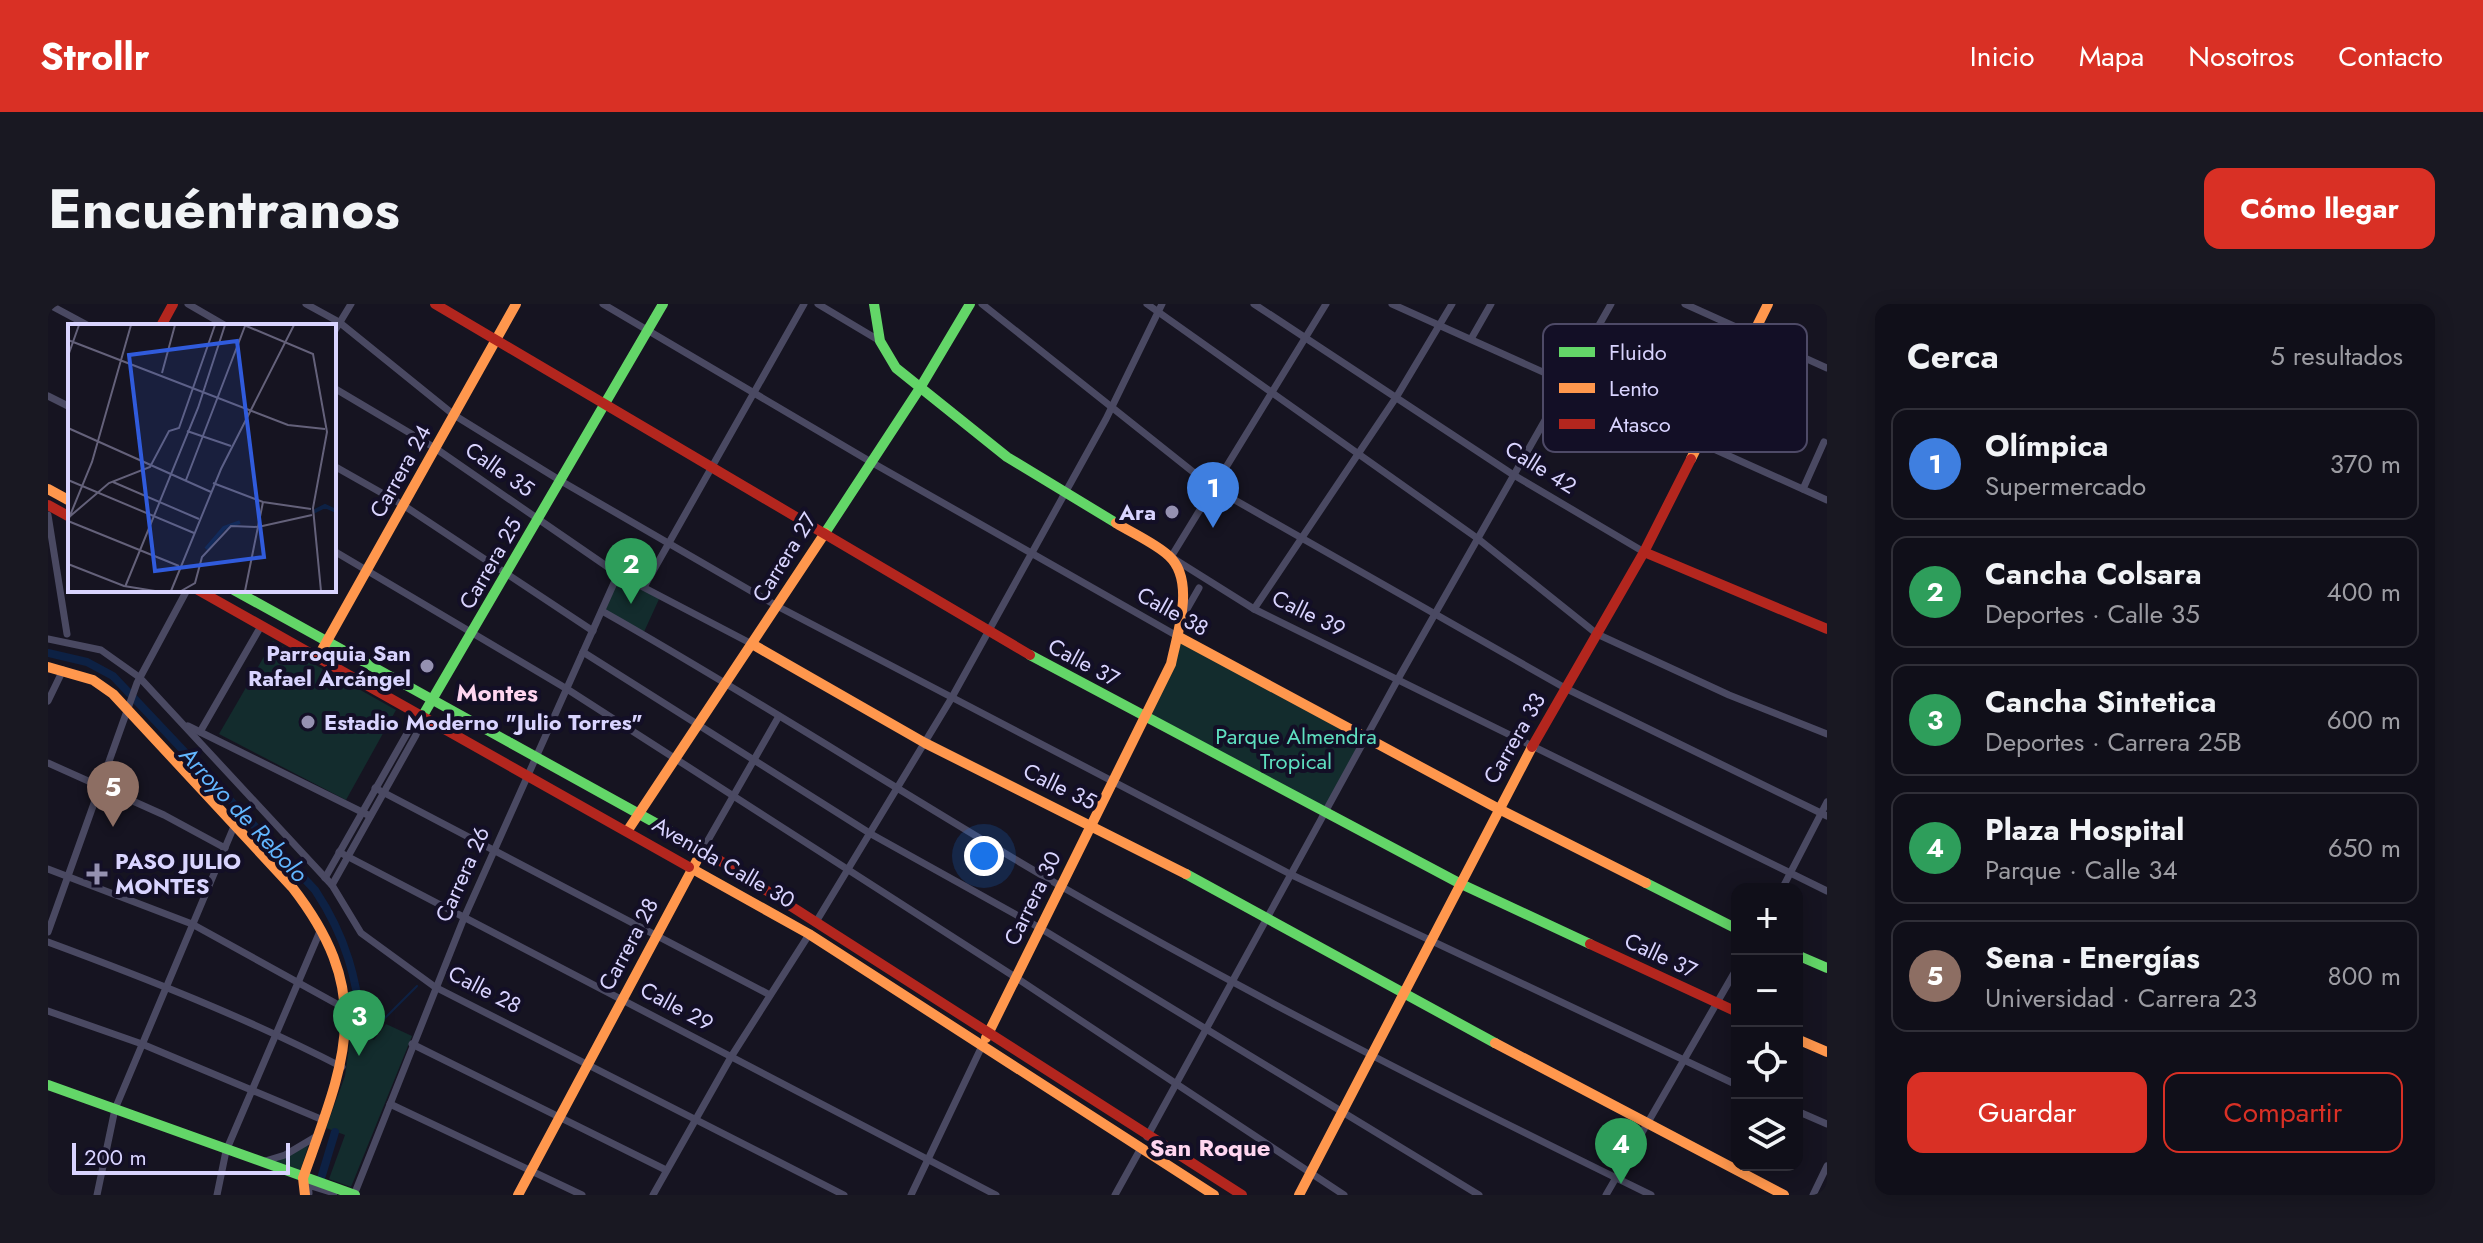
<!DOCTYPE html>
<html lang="es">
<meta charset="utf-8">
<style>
:root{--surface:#100f19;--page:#191822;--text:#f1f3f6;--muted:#9c9ca2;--line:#302f38;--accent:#d93025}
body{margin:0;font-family:Jost,sans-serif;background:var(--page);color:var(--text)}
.controls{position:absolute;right:24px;bottom:24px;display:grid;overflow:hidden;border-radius:16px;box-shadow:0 4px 20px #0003}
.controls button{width:72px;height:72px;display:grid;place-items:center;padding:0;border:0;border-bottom:2px solid var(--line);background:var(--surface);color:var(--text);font:40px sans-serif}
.scale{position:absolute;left:24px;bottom:20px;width:218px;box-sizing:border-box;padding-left:8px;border:4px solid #d9d4ff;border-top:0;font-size:22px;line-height:28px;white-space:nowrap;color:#d9d4ff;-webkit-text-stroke:6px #130f26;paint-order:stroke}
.you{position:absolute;left:936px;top:552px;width:28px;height:28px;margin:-20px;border:6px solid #fff;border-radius:50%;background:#1a73e8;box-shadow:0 0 0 12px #1a73e833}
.badge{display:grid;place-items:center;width:52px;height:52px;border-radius:50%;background:var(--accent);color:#fff;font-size:26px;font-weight:700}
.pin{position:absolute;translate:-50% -66px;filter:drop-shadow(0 2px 4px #0008)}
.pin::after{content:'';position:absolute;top:42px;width:28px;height:24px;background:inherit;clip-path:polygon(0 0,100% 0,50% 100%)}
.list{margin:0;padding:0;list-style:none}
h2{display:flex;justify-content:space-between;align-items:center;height:104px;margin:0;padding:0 32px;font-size:34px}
h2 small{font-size:26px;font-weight:400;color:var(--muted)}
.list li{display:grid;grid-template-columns:52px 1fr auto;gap:24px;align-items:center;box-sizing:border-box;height:112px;margin:0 16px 16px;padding:0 16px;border:2px solid var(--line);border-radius:16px}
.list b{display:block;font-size:30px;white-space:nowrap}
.list p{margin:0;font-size:26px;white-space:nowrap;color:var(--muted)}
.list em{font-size:26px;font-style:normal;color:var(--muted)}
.actions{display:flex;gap:16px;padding:24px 32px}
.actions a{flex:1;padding:18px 0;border:2px solid var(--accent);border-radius:16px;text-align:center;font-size:28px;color:var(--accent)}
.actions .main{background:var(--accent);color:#fff}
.icon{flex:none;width:44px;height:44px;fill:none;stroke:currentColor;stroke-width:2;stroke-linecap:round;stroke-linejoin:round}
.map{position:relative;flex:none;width:1779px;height:891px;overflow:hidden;border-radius:16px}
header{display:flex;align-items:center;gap:48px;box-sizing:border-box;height:112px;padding:0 40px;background:var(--accent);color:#fff}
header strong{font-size:38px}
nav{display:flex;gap:44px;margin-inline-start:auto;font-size:28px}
.intro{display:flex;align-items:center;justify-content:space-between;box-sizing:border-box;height:192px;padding:0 48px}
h1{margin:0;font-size:56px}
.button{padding:20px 36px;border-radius:16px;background:var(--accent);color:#fff;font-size:28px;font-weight:700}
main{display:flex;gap:48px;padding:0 48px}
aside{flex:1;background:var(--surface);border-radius:16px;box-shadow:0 4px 20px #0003}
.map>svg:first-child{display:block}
.green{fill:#132c2d}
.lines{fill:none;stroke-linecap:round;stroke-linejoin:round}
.stream{stroke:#0d2144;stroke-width:2}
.canal{stroke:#0d2144;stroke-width:8}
.street{stroke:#4a4962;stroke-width:7}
.fast{stroke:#63d668;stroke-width:10}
.slow{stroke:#ff974d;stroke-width:10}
.jam{stroke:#b3261e;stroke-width:10}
.poi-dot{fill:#9591b1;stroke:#130f26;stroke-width:3}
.labels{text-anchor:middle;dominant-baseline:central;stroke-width:8;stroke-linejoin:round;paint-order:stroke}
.street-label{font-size:22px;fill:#d9d4ff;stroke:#130f26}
.poi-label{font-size:22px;font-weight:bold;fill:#d9d4ff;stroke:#130f26;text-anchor:end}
.park-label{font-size:22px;fill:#5fe0c0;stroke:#130f26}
.neighbourhood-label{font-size:24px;font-weight:bold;fill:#ffd6f0;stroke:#130f26}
.water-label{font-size:24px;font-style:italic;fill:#62b6ff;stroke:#130f26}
.inset-river{fill:none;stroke:#0d2144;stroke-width:4}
.inset-road{fill:none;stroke:#64617a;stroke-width:2}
.view{fill:#305bdc;fill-opacity:0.15;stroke:#305bdc;stroke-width:4}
.inset-edge{fill:none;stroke:#d9d4ff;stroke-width:4}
.key{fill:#130f26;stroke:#4e4a67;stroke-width:2}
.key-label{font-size:22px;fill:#d9d4ff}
</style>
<header>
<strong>Strollr</strong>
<nav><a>Inicio</a><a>Mapa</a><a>Nosotros</a><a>Contacto</a></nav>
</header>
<div class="intro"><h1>Encuéntranos</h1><a class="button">Cómo llegar</a></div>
<main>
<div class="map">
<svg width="1779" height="891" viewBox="0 0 1779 891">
<rect width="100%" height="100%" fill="#161421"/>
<g class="green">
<polygon points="570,270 612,293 595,330 554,307"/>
<polygon points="1131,333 1320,433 1278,510 1096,412"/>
<polygon points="225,337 348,406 298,496 171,430"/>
<polygon points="338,720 364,732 303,883 281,875 297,831 278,824 297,772 303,729 326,736"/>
<polygon points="261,839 252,868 225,859"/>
</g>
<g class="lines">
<polyline class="stream" points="313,731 327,724 369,682"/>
<g class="canal">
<path d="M0,349l39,9 26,14 202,214c30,45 44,91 46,145"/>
<polyline points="271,881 287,828"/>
</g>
<g class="street">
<polyline points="0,0 41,22"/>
<polyline points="140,0 178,22"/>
<polyline points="258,0 291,18 406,111 513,177 729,302 1244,571 1689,781"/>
<polyline points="555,0 823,158 1131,333"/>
<polyline points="770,0 832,37"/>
<polyline points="934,0 1164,183 1517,384 1779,512"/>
<polyline points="1099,0 1429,234 1549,330 1681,391 1779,430"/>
<polyline points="1206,0 1464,170 1596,248"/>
<polyline points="1278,0 1123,253 1206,305 1779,587"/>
<polyline points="1344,0 1779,196"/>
<polyline points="1637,0 1779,64"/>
<polyline points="286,28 303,0"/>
<polyline points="1423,35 1443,0"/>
<polyline points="286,84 387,144 570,270 704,340"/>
<polyline points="0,92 22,103"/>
<polyline points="286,162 355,201 545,327"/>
<polyline points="1755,185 1776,138"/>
<polyline points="0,211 19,330"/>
<polyline points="286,247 519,385 967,673 1296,891"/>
<polyline points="596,283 756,0"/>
<polyline points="1206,305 1349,92 1404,0"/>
<path d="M554,307c154,87 302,184 455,273 194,112 393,213 594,311"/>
<polyline points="1135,312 1151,284"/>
<polyline points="0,335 53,346 91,373 284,581 313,629 387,683 796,891"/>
<polyline points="535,348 823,530 992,624 1431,891"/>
<polyline points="0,397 15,366"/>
<polyline points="140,422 322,512"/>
<polyline points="152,428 213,322"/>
<polyline points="0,459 116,511 177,544"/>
<polyline points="327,484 722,691"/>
<polyline points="655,545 731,412"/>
<polyline points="291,548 948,891"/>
<polyline points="0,565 144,620 298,705"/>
<polyline points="277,574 361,426 372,414"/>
<polyline points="284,581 368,431 374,413"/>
<polyline points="1734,585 1779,498"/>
<polyline points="768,618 903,395 1058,115 1114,0"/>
<polyline points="0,628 89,379 139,286"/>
<path d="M0,638c100,37 199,76 294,125"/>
<polyline points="0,707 94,740 275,816"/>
<polyline points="364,740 618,866"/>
<polyline points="342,800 534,891"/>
<polyline points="1749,807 1779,820"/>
<polyline points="1099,833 1350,375 1563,0"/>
<polyline points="214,858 237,851 269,832"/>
<polyline points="261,889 260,881 286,889"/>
<polyline points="49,891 67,805 187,520"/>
<polyline points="169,891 178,847 273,625"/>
<polyline points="306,891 416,614 570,270"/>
<polyline points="605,891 683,753 762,629"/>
<polyline points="863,891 934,742"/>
<polyline points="1067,891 1093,844"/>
<polyline points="1558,891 1689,664"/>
<polyline points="1765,891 1779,862"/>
</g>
<g class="fast">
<polyline points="826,0 832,37 848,64 959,153 1068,219"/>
<polyline points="777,229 872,84 922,0"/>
<polyline points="186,286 649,542"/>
<polyline points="982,351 1411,579 1542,640"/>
<polyline points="374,413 615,0"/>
<polyline points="1138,570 1447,739"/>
<polyline points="1598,579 1689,625"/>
<polyline points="1749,651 1779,664"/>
<polyline points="0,781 307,891"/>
</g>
<g class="slow">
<polyline points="1643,155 1720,0"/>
<polyline points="0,185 22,197"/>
<polyline points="1131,333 1449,504 1598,579"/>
<polyline points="704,340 877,439 1138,570"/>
<polyline points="270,353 468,0"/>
<path d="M0,363l45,13 20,14 179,193c85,109 52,175 11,291l2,17"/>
<polyline points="580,526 777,229"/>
<polyline points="641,563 761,630 1166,891"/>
<path d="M938,734l185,-374c6,-30 25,-83 -2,-108 -14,-13 -37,-23 -53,-33"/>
<polyline points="1749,735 1779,748"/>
<polyline points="1447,739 1736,891"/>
<polyline points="470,891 655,545"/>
<polyline points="1251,891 1484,443"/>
</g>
<g class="jam">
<polyline points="387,0 982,351"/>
<polyline points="113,22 125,0"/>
<polyline points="0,201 22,213"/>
<polyline points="1596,248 1779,325"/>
<polyline points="150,286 641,563"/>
<polyline points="1484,443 1596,248 1643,155"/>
<polyline points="649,542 1194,891"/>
<polyline points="1542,640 1689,708"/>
</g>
</g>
<g class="poi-dot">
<circle cx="1124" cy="208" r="8"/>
<circle cx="379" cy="362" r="8"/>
<circle cx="260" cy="418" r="8"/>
<path d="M45 558h8v8h8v8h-8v8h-8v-8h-8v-8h8z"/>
</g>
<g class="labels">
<g class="street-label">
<text transform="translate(1493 163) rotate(32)">Calle 42</text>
<text transform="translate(452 165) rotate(35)">Calle 35</text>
<text transform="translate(352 167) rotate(-61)">Carrera 24</text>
<text transform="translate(736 253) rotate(-58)">Carrera 27</text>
<text transform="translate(442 259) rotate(-60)">Carrera 25</text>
<text transform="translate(1125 307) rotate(29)">Calle 38</text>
<text transform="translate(1261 309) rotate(26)">Calle 39</text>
<text transform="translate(1036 358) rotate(28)">Calle 37</text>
<text transform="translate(1466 434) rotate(-60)">Carrera 33</text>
<text transform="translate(1012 482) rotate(26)">Calle 35</text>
<text transform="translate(676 558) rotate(30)">Avenida Calle 30</text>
<text transform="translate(414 570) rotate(-66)">Carrera 26</text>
<text transform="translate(984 594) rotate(-64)">Carrera 30</text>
<text transform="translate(580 640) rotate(-62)">Carrera 28</text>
<text transform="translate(1613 651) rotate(25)">Calle 37</text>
<text transform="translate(437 685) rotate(27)">Calle 28</text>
<text transform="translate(629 702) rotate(28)">Calle 29</text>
</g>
<g class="poi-label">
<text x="1108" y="208">Ara</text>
<text x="363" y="349">Parroquia San<tspan x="363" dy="25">Rafael Arcángel</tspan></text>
<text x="276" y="418" text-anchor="start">Estadio Moderno "Julio Torres"</text>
<text x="67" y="557" text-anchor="start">PASO JULIO<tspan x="67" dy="25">MONTES</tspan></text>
</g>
<g class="park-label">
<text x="1248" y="432">Parque Almendra<tspan x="1248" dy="25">Tropical</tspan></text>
</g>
<g class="neighbourhood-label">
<text x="449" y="388">Montes</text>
<text x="1162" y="843">San Roque</text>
</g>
<g class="water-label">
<text transform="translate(196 510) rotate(47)">Arroyo de Rebolo</text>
</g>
</g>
<g transform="translate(20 20)">
<rect width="268" height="268" fill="#161421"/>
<path class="inset-river" d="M245,188l12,-6 11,5M138,225l18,-21 16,-6"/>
<path class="inset-road" d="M176,1l69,29 14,78 -14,76 8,83M0,16l220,85 37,4M0,32l11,-31M94,49l13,-48M0,104l143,64M119,107l44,15M0,156l126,53M118,156l59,-154M45,158l86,37M145,159l50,19 48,7M0,194l41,-35 41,-16 19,-36 10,-3 36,-103M1,194l23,-56 39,-137M0,197l111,45M0,240l56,22 31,5M57,263l73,-179 27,-83M103,267l50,-122 73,-144M113,267l14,-8 7,-26 29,-31 27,1 54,-12M177,267l18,-89"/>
<path class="view" d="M169,17l27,216 -109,14 -26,-216z"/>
<rect width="268" height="268" class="inset-edge"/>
</g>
<rect x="1495" y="20" width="264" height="128" rx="12" class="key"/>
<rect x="1511" y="43" width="36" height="10" fill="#63d668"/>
<rect x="1511" y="79" width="36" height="10" fill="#ff974d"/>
<rect x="1511" y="115" width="36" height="10" fill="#b3261e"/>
<g class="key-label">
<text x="1561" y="56">Fluido</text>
<text x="1561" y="92">Lento</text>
<text x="1561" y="128">Atasco</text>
</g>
</svg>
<div class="controls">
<button>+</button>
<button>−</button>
<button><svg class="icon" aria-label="locate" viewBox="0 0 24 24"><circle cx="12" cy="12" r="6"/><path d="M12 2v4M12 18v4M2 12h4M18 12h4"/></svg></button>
<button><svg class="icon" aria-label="layers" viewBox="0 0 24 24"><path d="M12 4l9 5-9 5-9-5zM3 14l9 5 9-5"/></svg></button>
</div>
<div class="scale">200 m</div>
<div class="you"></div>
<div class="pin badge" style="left:1165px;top:224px;background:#3f7fe0">1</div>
<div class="pin badge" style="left:583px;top:300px;background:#2e9e5b">2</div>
<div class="pin badge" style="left:311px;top:752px;background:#2e9e5b">3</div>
<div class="pin badge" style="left:1573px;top:880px;background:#2e9e5b">4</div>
<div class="pin badge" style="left:65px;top:523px;background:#8d6e63">5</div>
</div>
<aside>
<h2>Cerca<small>5 resultados</small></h2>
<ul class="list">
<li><span class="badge" style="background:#3f7fe0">1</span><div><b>Olímpica</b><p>Supermercado</p></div><em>370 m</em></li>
<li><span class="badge" style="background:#2e9e5b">2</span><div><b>Cancha Colsara</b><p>Deportes · Calle 35</p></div><em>400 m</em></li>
<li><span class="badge" style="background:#2e9e5b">3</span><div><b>Cancha Sintetica</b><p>Deportes · Carrera 25B</p></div><em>600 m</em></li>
<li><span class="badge" style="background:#2e9e5b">4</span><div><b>Plaza Hospital</b><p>Parque · Calle 34</p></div><em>650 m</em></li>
<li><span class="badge" style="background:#8d6e63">5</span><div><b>Sena - Energías</b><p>Universidad · Carrera 23</p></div><em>800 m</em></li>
</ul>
<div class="actions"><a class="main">Guardar</a><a>Compartir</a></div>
</aside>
</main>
